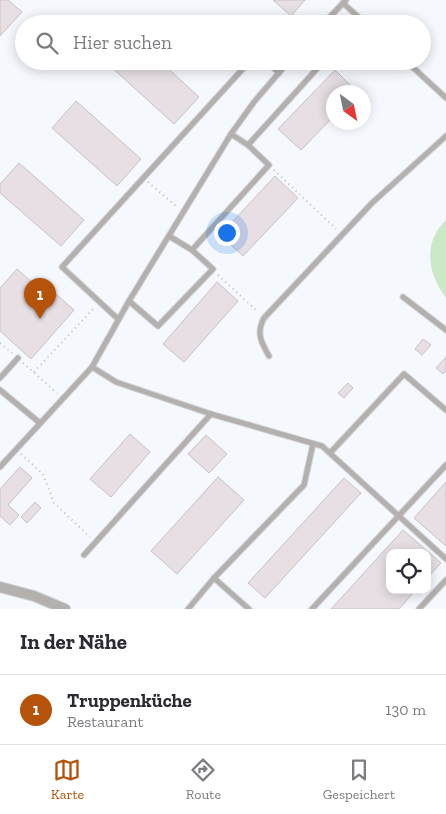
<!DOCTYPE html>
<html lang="de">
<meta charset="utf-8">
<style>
:root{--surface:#fff;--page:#f7f7f7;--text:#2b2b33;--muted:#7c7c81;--line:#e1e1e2;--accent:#b45309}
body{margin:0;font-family:"Zilla Slab",serif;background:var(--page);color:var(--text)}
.controls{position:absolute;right:15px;bottom:15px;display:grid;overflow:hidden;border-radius:10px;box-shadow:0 2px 12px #0003}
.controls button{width:45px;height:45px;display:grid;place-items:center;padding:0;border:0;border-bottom:1px solid var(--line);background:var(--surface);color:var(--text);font:25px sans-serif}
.compass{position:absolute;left:326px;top:85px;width:45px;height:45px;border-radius:50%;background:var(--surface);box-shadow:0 2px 12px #0003;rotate:147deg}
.you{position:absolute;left:226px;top:232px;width:18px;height:18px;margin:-12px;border:4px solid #fff;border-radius:50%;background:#1a73e8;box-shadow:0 0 0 8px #1a73e833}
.badge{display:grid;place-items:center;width:32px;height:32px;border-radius:50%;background:var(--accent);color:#fff;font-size:16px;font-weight:700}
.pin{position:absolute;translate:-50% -41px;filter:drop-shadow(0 1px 2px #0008)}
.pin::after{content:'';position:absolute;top:26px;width:18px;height:15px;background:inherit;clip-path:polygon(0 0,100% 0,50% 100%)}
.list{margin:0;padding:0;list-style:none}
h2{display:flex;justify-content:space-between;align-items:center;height:65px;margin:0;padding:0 20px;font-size:21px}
h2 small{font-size:16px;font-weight:400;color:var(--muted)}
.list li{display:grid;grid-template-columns:32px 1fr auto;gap:15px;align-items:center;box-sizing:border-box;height:70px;padding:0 20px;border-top:1px solid var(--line)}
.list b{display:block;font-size:19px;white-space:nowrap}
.list p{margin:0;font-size:16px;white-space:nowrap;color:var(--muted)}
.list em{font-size:16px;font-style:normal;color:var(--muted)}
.icon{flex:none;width:28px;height:28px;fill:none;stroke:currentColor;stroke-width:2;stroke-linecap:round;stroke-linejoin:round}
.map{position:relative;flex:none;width:446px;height:609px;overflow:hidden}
.search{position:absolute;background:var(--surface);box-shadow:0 2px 12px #0003;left:15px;right:15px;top:15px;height:55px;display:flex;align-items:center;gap:12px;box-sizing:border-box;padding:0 18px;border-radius:28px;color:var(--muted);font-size:19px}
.sheet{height:135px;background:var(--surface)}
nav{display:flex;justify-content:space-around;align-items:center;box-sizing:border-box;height:70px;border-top:1px solid var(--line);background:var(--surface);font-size:14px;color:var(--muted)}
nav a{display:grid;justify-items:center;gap:2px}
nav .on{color:var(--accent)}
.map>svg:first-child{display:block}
.green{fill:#c9eac4}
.building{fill:#e7dfe4;stroke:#c8c1c5}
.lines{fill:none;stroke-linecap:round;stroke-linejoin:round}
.service-casing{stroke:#d3d6db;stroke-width:7}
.minor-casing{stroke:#d3d6db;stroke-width:12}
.path{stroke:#b9bdc1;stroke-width:2;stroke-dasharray:1 4;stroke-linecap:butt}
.service{stroke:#b4b0ae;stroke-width:5}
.minor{stroke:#b4b0ae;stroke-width:10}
</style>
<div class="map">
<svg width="446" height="609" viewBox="0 0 446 609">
<rect width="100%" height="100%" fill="#f5f9fe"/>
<path class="green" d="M446,220v78c-18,-24 -24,-55 0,-78z"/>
<g class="building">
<polygon points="0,0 8,0 22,12 0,36"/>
<polygon points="273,0 305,0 291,16"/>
<polygon points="113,61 160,61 199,97 174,124 109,65"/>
<polygon points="335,70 357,92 334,92 334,116 301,150 278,129"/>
<polygon points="76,101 141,159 117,186 52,128"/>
<polygon points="19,163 84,220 61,246 0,193 0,184"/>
<polygon points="275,176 298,198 243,256 220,235"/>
<polygon points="17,269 35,285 40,280 74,310 31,359 0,331 0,288"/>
<polygon points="217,282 238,301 184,362 163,344"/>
<polygon points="423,339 431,345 422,355 415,349"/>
<polygon points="446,357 446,371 443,374 436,368"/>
<polygon points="348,383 353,388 344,398 338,393"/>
<polygon points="130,434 150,452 111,497 90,479"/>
<polygon points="206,435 227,454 209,473 188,454"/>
<polygon points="20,467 32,478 8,505 19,515 10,525 0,516 0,489"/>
<polygon points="218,477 244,500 177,574 151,551"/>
<polygon points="344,478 361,493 265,598 248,583"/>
<polygon points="446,482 446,546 414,518"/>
<polygon points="35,502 41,508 27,523 21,517"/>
<polygon points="403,530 441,563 427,578 427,553 390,553 390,590 416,590 399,609 331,609"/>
</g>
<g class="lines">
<defs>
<g id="service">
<polyline points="343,3 366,24"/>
<polyline points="323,24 346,0"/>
<polyline points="266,61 279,73"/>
<polyline points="406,61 446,98"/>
<polyline points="231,134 248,145"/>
<polyline points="169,236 192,250"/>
<polyline points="403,297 446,330"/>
<polyline points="129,301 158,326 213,269 192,250 269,165 248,145 324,61"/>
<polyline points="118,319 62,267 250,61"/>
<path d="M269,356c-8,-14 -13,-23 -5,-38l108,-115 74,-67"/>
<polyline points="92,367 116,382 211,414 322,446 446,559"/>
<polyline points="0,378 18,358"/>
<polyline points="0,390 40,423"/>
<polyline points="330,453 404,374 446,410"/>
<polyline points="0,467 92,367 129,301 231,134 254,102 289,61"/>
<polyline points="84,555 211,414"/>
<polyline points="188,609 214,578"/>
<polyline points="249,609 214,578 304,485 313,444"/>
<polyline points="312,609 446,465"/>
<polyline points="419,609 446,580"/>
</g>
<polyline id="minor" points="0,587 34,596 65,609"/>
</defs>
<use href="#service" class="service-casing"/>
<use href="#minor" class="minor-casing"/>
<g class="path">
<polyline points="274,170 336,229"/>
<polyline points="148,182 177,207"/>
<polyline points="218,275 258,312"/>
<polyline points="0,343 12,353"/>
<polyline points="23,363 57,393"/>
<polyline points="34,372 95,307"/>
<polyline points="21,454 43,474 54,503 90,537"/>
</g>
<use href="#service" class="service"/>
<use href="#minor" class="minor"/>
</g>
</svg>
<div class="controls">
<button><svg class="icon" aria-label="locate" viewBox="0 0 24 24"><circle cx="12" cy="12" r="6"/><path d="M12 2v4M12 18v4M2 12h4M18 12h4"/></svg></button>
</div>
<svg class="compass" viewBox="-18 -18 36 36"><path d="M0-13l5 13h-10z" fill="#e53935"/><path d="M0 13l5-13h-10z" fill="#7c7c81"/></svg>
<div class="you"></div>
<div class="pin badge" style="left:40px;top:319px">1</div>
<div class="search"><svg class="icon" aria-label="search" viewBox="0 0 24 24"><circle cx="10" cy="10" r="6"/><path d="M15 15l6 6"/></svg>Hier suchen</div>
</div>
<section class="sheet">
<h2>In der Nähe<small></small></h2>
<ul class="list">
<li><span class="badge">1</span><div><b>Truppenküche</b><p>Restaurant</p></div><em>130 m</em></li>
</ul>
</section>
<nav>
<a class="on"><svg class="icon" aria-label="map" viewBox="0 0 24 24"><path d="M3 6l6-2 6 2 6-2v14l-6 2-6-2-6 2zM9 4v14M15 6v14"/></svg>Karte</a>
<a><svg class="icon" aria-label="directions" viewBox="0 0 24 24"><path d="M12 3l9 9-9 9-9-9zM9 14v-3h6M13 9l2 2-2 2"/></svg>Route</a>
<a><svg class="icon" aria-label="saved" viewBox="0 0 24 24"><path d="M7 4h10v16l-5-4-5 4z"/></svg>Gespeichert</a>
</nav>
